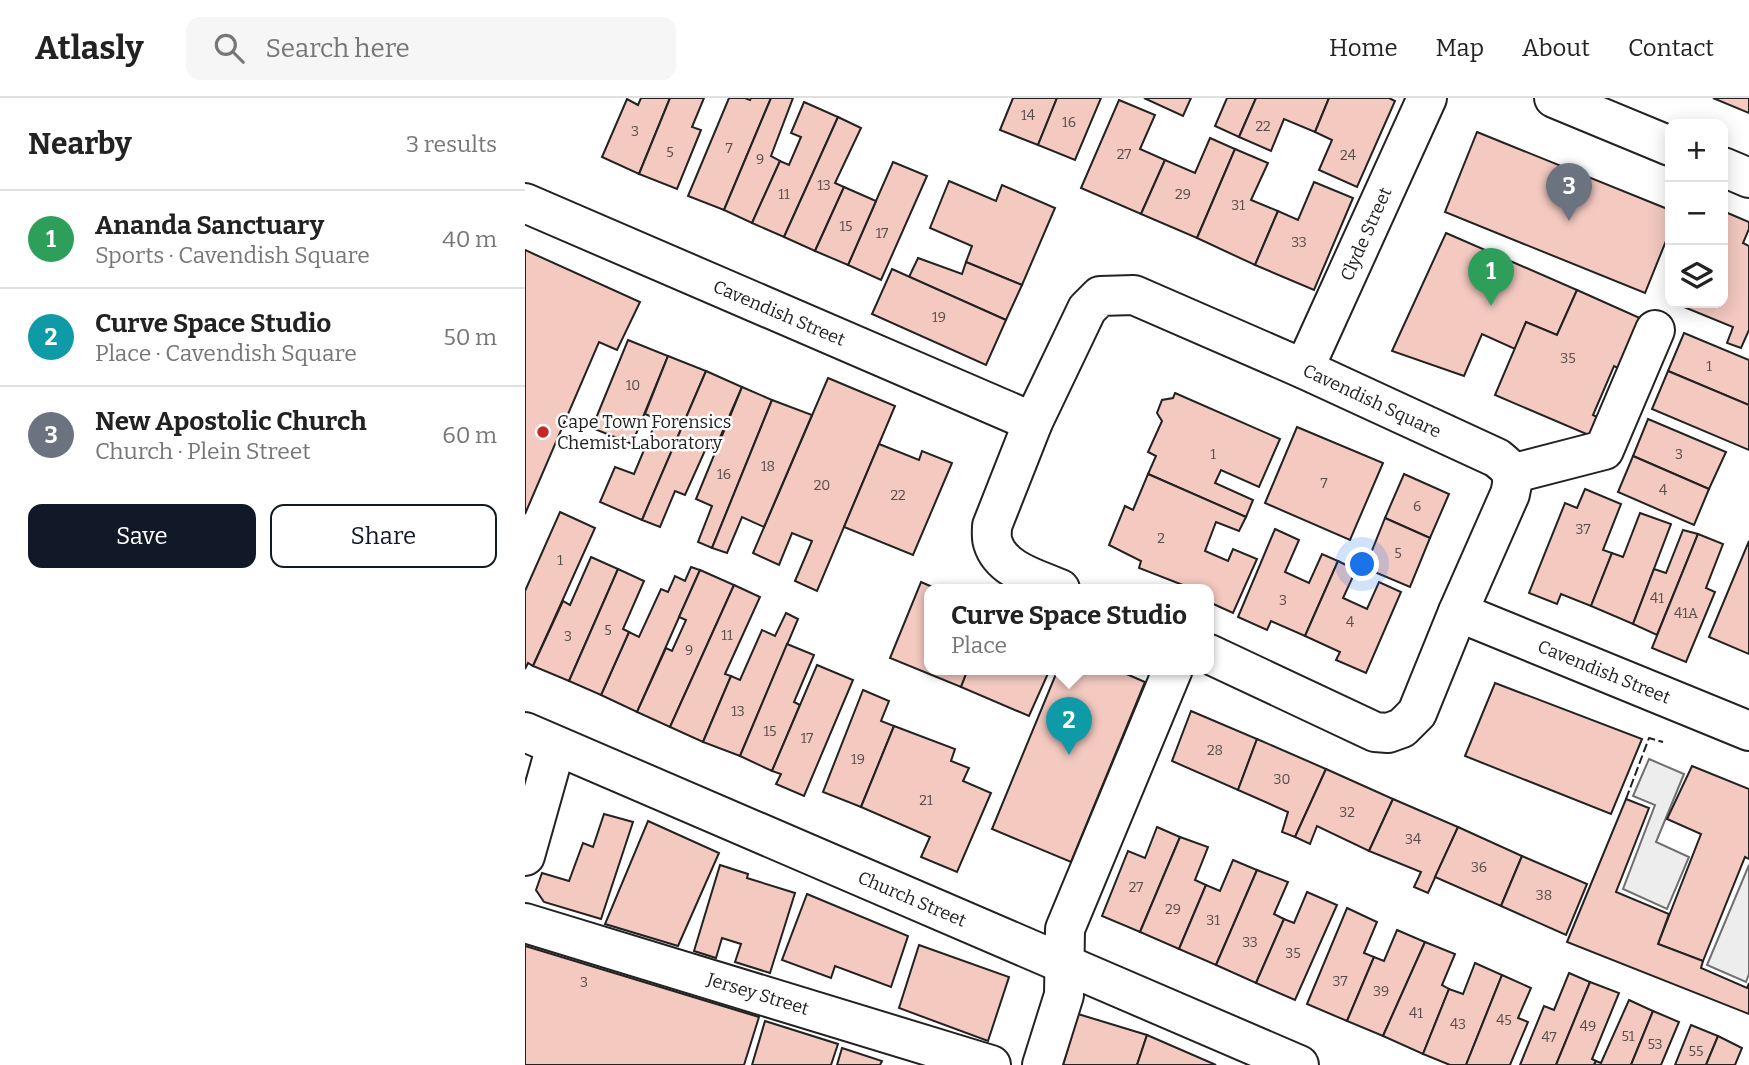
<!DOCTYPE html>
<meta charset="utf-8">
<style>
:root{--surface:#fff;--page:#f6f6f6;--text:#222;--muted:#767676;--line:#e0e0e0;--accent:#111827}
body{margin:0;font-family:Bitter,serif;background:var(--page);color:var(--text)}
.controls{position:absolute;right:21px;top:21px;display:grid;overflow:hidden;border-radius:14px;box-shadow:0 4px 18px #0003}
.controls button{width:63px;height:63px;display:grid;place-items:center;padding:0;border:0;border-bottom:2px solid var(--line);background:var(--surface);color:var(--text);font:35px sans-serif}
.you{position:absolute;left:838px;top:467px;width:24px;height:24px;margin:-18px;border:5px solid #fff;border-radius:50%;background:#1a73e8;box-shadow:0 0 0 10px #1a73e833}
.badge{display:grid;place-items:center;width:46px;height:46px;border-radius:50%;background:var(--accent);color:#fff;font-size:23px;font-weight:700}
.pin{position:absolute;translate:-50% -58px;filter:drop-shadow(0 2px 4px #0008)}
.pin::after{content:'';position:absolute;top:37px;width:24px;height:21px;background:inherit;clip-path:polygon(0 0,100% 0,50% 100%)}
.popup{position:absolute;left:399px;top:486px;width:290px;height:91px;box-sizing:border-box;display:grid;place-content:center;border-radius:14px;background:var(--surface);filter:drop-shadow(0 2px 5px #0005);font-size:23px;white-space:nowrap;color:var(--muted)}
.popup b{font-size:26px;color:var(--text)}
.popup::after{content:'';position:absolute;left:50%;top:100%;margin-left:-14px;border:14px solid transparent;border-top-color:var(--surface)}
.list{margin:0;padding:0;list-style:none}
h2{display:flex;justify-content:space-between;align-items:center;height:91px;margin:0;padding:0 28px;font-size:30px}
h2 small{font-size:23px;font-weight:400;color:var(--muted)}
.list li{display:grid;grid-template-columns:46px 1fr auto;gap:21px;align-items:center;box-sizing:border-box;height:98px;padding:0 28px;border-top:2px solid var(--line)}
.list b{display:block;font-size:26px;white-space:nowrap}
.list p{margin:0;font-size:23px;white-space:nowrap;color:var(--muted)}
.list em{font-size:23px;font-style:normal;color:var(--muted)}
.actions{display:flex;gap:14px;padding:21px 28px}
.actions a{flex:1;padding:16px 0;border:2px solid var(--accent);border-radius:14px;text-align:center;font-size:24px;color:var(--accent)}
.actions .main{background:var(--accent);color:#fff}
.icon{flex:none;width:38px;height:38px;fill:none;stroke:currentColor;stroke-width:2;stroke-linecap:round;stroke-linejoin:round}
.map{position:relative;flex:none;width:1224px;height:967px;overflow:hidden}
header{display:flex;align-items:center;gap:42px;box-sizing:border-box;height:98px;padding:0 35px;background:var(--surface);border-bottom:2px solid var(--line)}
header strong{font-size:33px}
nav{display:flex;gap:38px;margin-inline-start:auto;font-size:24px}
.search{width:490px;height:63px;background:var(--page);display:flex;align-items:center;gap:18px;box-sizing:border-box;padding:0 24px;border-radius:14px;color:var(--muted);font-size:26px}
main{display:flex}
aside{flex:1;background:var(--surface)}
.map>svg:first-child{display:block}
.parking{fill:#ededed;stroke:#6f6f6f;stroke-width:2}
.building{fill:#f3c9c0;stroke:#222;stroke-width:2}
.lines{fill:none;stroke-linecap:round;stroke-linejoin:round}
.minor-casing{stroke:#222;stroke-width:42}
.minor{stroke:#fff;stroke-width:38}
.fence{stroke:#222;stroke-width:2;stroke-dasharray:9 3.5;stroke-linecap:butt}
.poi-dot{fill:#c62828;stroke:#fff;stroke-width:2.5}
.labels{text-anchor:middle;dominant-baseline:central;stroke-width:5;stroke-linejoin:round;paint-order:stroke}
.number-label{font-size:14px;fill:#564c4a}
.street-label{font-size:18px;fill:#222;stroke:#fff}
.poi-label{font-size:18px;fill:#222;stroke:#fff;text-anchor:start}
</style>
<header>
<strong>Atlasly</strong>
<div class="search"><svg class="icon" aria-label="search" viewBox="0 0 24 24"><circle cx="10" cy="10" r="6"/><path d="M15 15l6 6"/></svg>Search here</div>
<nav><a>Home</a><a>Map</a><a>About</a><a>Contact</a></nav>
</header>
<main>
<aside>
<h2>Nearby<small>3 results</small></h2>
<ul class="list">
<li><span class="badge" style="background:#2e9e5b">1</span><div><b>Ananda Sanctuary</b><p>Sports · Cavendish Square</p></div><em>40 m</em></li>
<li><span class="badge" style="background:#0f9aa8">2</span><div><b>Curve Space Studio</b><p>Place · Cavendish Square</p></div><em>50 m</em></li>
<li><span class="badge" style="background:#6b7280">3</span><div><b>New Apostolic Church</b><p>Church · Plein Street</p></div><em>60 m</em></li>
</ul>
<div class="actions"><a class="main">Save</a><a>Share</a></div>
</aside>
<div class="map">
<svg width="1224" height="967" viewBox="0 0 1224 967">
<rect width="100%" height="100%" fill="#fff"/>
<g class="parking">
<polygon points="1124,661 1159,676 1131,744 1164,759 1142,811 1098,791 1130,707 1108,698"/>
<polygon points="1224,767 1224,876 1221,884 1182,867"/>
</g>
<g class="building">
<polygon points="116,0 145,0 114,76 77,59 102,1 113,7"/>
<polygon points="145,0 179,0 167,29 176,32 152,91 114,76"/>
<polygon points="204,0 220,0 225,2 226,0 246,0 199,112 163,98"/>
<polygon points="246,0 268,0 246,58 255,63 227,125 199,112"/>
<polygon points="488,0 532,0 513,47 475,32"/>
<polygon points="532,0 576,0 550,62 513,47"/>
<polygon points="619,0 666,0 658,18"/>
<polygon points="702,0 731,0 714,39 690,28"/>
<polygon points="731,0 804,0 790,34 759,21 746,53 714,39"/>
<polygon points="804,0 864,0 870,3 832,89 794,72 807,42 790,34"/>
<polygon points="1188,0 1224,0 1224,15"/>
<polygon points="594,2 630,17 615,51 640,62 616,116 556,90"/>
<polygon points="279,4 313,19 259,139 227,125 255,63 264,67 276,39 266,35"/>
<polygon points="313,19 336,30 310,85 319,89 290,153 259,139"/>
<polygon points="952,34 1145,112 1145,133 1120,195 920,114"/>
<polygon points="685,40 710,51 672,140 616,116 640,62 670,75"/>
<polygon points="710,51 743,65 726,102 753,113 730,167 672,140"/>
<polygon points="368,64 402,78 356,182 323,167"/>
<polygon points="424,83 471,103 477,87 530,110 497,187 441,164 447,148 405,130"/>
<polygon points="789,84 828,100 789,192 730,167 753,113 773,122"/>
<polygon points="319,89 351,103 323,167 290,153"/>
<polygon points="1198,113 1224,124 1224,131 1218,145 1224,148 1224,232 1216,250 1202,245 1208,229 1154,207 1155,205 1198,205"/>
<polygon points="921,135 1052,192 1032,237 1001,224 990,251 957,236 939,278 867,253"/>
<polygon points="0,152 115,204 92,252 74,244 0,416"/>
<polygon points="393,160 437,176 441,164 497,187 481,222 384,179"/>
<polygon points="367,171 481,222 461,267 347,216"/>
<polygon points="1052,192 1117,221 1095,271 1089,268 1068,317 1074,320 1066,338 970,297 1001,224 1032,237"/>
<polygon points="1159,235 1224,262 1224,307 1143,273"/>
<polygon points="103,242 143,258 107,346 67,330"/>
<polygon points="143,258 181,273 117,422 75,404 90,369 109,376 132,321 120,316"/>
<polygon points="181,273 217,289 190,351 182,348 160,397 150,393 135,429 117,422"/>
<polygon points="1143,273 1224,307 1224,352 1127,311"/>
<polygon points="303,280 370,308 292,493 270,483 287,443 267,435 254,467 228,455"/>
<polygon points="217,289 247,302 187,450 173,444 187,408 171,401"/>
<polygon points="650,295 755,341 734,389 696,372 690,385 728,402 721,419 623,376 631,358 623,354 637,323 632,315 637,302 648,300"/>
<polygon points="247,302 287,317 239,429 217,419 202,455 187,450"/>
<polygon points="1123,321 1201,354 1184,391 1108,358"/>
<polygon points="772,329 858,365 825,442 740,405"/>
<polygon points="354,346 394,362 397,353 427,365 388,457 319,429"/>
<polygon points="1108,358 1184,391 1169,427 1093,394"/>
<polygon points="623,376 721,419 714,433 691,424 680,453 703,463 708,451 732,461 708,515 684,504 684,491 668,491 614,470 616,463 584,447 600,408 608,412"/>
<polygon points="879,376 924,396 905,440 860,420"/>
<polygon points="1060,391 1096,406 1078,452 1087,455 1066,508 1036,496 1032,506 1004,495 1040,405 1052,410"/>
<polygon points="35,414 70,430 8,568 3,565 0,571 0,493"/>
<polygon points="1115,415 1146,426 1108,526 1066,508 1087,455 1098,459"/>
<polygon points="860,420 905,440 885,489 840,470"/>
<polygon points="750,431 774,442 760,474 784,485 797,456 813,463 780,538 746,523 742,532 713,519"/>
<polygon points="1158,432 1173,436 1132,537 1108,526 1129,471 1141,475"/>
<polygon points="1173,436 1198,446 1181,490 1190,494 1161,564 1127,550"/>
<polygon points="1224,443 1224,556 1184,539"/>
<polygon points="66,459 93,471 44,583 8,568 38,503 45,507"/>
<polygon points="813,463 831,472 818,500 842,511 854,484 876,494 841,575 811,562 815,554 780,538"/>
<polygon points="166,469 175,472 112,614 76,597 104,534 114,539 136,491 143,494 150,478 160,483"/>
<polygon points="93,471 119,483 98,531 104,534 76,597 44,583"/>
<polygon points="175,472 209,487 145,629 112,614 141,550 147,553 161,522 154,519"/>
<polygon points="396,484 412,491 404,491 404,571 443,571 436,589 365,560"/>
<polygon points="209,487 235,499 200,576 206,578 178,644 145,629"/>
<polygon points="261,515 273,521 215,658 178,644 206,578 215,582 237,532 250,538"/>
<polygon points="262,546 289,557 269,604 275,607 247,673 215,658"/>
<polygon points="292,567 328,582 279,698 251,686 256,676 247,673"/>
<polygon points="443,571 525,571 504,618 436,589"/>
<polygon points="533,571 590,571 620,584 546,764 467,731"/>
<polygon points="970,585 1117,641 1086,716 940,658"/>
<polygon points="338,592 364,603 356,623 369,628 336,709 298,694"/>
<polygon points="666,613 732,641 713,692 647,663"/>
<polygon points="369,628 430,651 426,663 444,670 438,683 466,695 432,774 396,759 405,739 336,709"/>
<polygon points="732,641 801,671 770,739 757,734 763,714 713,692"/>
<polygon points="1167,668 1224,691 1224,761 1220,759 1178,863 1133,846 1176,736 1142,721"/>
<polygon points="801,671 868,701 844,753 792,728 785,746 770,739"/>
<polygon points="868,701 933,729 903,795 889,789 896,774 844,753"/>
<polygon points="1101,701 1124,710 1091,794 1144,816 1133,846 1178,863 1176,870 1222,890 1224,885 1224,916 1042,844"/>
<polygon points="79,716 108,724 76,821 19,804 11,792 17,775 44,783 58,745 68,749"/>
<polygon points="123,723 194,755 153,848 80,826"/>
<polygon points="632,729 655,739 615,834 577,818 603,753 620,760"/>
<polygon points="933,729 997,758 976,808 910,779"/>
<polygon points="655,739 683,749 670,782 681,787 654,851 615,834"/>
<polygon points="997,758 1062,786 1041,837 976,808"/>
<polygon points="708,762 732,772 691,867 654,851 681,787 695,793"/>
<polygon points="195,767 223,776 222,780 270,795 245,875 210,864 216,846 197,840 191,860 169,853"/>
<polygon points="732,772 763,784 749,816 759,821 731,885 691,867"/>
<polygon points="782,794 812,807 770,902 731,885 759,821 769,825"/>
<polygon points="282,796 383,838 366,889 310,868 306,880 257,862"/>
<polygon points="822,810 852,824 839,855 849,859 822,923 782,906"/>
<polygon points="872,832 900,844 858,938 822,923 849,859 859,863"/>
<polygon points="900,844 930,856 917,887 924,891 898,956 858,938"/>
<polygon points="394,847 484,879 463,943 374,910"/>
<polygon points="0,848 234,919 219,967 0,967"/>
<polygon points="950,865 977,877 941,967 925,967 898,956 924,891 938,896"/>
<polygon points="1044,875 1065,884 1031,967 995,967 1019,908 1029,912"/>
<polygon points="977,877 1006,890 993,920 1003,924 985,967 941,967"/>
<polygon points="1065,884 1094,895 1067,961 1071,963 1069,967 1031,967"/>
<polygon points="1104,902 1128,913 1106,967 1069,967 1071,963 1076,965"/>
<polygon points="1128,913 1154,924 1136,967 1106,967"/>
<polygon points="553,916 622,937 612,967 538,967"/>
<polygon points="240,923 313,946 306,967 227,967"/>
<polygon points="1166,927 1193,938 1181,967 1150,967"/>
<polygon points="622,937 691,967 612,967"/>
<polygon points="1193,938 1217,950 1210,967 1181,967"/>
<polygon points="317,950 357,963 355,967 312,967"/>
</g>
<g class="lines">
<defs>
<g id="minor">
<polyline points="1029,0 1145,48"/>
<polyline points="1198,69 1224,80"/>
<polyline points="0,105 508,324"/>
<polyline points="779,271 902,0"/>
<polyline points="986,376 1079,352 1130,232"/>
<path d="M535,491c-23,-10 -59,-19 -67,-46 -2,-5 -1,-12 -1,-17l41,-104 54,-113 13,-13 34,-1 170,74 193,89c15,12 18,16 13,36l-52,118 -41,101 -15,15 -14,5 -13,-1 -166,-78"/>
<polyline points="933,514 1224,633"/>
<polyline points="0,634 774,967"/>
<polyline points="0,758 31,648"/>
<polyline points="0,825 466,967"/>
<polyline points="517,967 539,897 540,831 648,571"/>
</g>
</defs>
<use href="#minor" class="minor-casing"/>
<use href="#minor" class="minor"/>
<polyline class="fence" points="1101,701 1124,640 1138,644"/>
</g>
<circle class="poi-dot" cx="18" cy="334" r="7"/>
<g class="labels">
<g class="number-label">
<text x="503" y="17">14</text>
<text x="544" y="24">16</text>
<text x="738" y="28">22</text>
<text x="110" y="33">3</text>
<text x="204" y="50">7</text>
<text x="145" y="54">5</text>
<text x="599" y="56">27</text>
<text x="823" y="57">24</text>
<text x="235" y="61">9</text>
<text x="299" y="87">13</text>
<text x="259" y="96">11</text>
<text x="658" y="96">29</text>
<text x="713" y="107">31</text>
<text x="321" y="128">15</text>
<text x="357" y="135">17</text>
<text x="774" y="144">33</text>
<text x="414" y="219">19</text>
<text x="1043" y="260">35</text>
<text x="1184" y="268">1</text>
<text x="108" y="287">10</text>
<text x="688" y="356">1</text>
<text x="1154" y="356">3</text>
<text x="243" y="368">18</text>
<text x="199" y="376">16</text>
<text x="799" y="385">7</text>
<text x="297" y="387">20</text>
<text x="1138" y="392">4</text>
<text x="373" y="397">22</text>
<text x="892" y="408">6</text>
<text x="1058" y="431">37</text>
<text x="636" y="440">2</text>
<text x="873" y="455">5</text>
<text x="35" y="462">1</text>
<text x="1132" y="500">41</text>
<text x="758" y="502">3</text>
<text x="1161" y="515">41A</text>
<text x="825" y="524">4</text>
<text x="83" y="532">5</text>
<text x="202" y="537">11</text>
<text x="43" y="538">3</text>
<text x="164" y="552">9</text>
<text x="213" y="613">13</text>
<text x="245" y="633">15</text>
<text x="282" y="640">17</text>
<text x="690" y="652">28</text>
<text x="333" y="661">19</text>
<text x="757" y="681">30</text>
<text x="401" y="702">21</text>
<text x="822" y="714">32</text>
<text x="888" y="741">34</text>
<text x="954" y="769">36</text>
<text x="611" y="789">27</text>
<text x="1019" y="797">38</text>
<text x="648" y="811">29</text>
<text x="688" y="822">31</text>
<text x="725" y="844">33</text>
<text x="768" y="855">35</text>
<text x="815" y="883">37</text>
<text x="59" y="884">3</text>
<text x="856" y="893">39</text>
<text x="891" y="915">41</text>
<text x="979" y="922">45</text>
<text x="933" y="926">43</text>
<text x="1063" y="928">49</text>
<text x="1103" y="938">51</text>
<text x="1024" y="939">47</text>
<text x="1130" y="946">53</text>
<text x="1171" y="953">55</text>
</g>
<g class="street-label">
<text transform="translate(841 136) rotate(-66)">Clyde Street</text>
<text transform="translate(254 215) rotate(23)">Cavendish Street</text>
<text transform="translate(847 303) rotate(25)">Cavendish Square</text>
<text transform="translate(1079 574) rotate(22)">Cavendish Street</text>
<text transform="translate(387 801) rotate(23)">Church Street</text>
<text transform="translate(233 896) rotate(17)">Jersey Street</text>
</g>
<g class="poi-label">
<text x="32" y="324">Cape Town Forensics<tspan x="32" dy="21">Chemist Laboratory</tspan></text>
</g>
</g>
</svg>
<div class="controls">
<button>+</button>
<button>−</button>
<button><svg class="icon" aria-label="layers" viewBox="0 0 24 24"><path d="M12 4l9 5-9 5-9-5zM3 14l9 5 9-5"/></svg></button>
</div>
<div class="you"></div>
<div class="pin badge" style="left:966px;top:208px;background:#2e9e5b">1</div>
<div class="pin badge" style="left:544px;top:657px;background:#0f9aa8">2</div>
<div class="popup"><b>Curve Space Studio</b>Place</div>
<div class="pin badge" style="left:1044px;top:123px;background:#6b7280">3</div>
</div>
</main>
